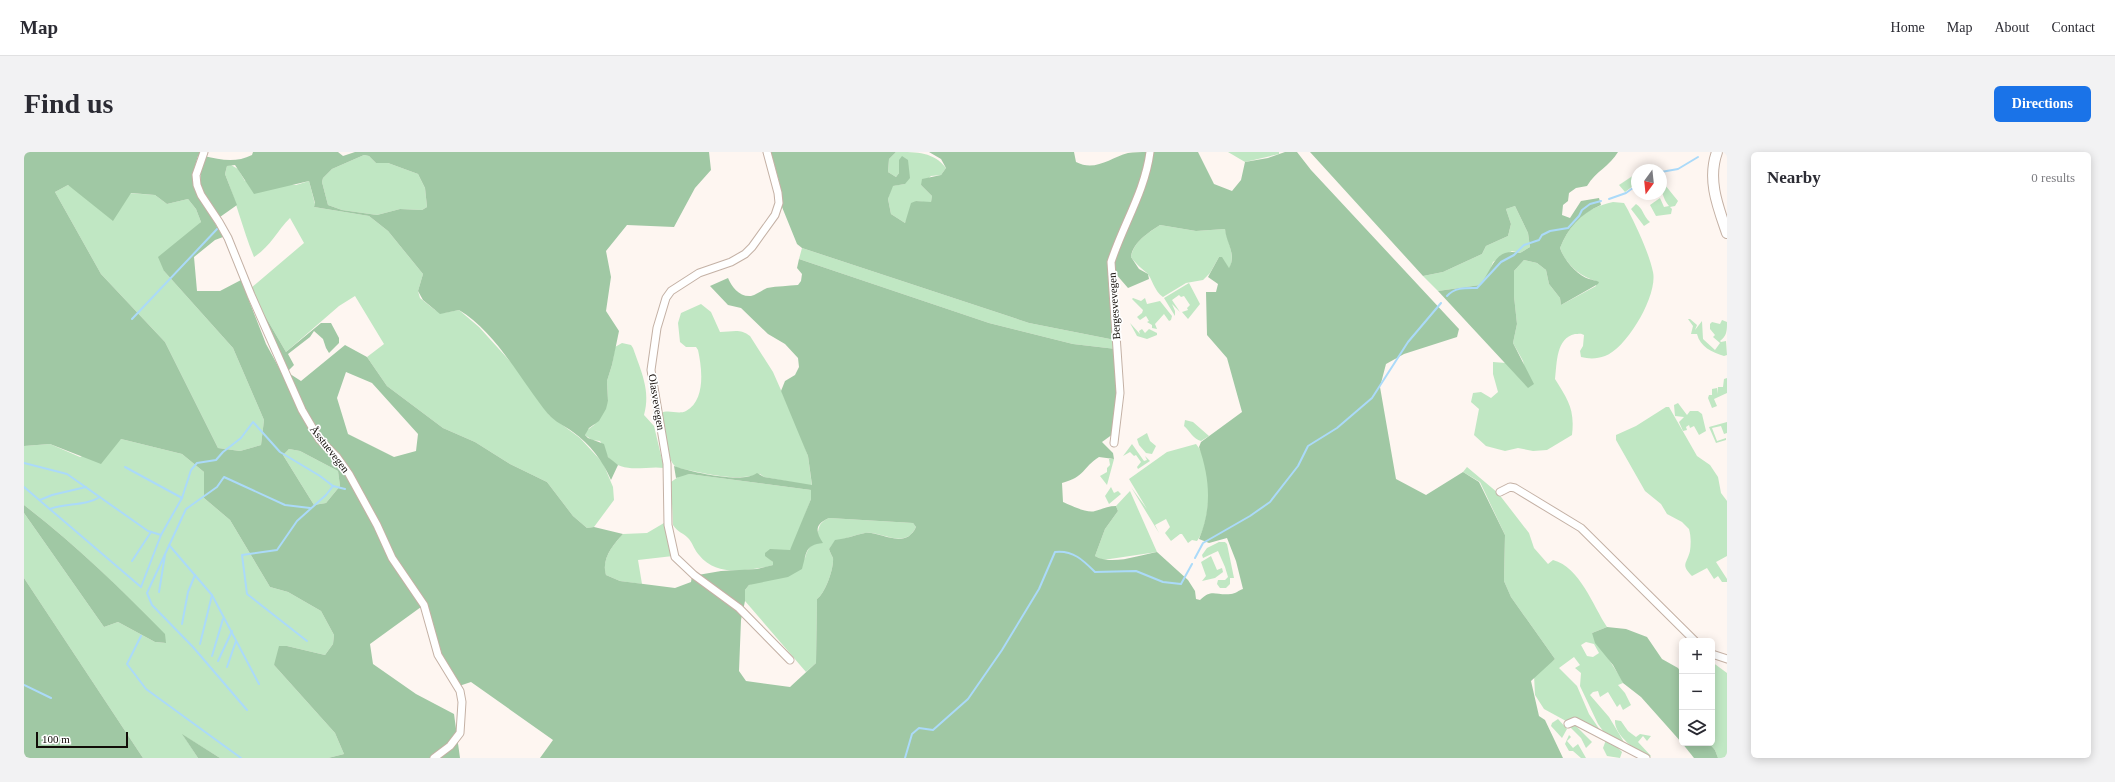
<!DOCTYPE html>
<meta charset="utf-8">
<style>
:root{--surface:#fff;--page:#f2f2f3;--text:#2b2b33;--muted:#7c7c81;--line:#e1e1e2;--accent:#1a73e8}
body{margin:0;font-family:"Times New Roman",serif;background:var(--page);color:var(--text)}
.controls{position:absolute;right:12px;bottom:12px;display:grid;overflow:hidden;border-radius:6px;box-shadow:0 2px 10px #0003}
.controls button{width:36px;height:36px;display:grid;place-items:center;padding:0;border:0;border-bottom:1px solid var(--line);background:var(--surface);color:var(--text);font:20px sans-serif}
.compass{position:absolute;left:1607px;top:12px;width:36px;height:36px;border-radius:50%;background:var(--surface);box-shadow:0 2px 10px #0003;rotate:195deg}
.scale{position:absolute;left:12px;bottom:10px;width:92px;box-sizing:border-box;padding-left:4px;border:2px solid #120c08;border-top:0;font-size:11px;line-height:14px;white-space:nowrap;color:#120c08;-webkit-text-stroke:3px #fff;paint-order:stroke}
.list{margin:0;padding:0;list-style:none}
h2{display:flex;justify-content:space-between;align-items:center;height:52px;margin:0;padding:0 16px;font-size:17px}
h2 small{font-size:13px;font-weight:400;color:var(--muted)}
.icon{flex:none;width:22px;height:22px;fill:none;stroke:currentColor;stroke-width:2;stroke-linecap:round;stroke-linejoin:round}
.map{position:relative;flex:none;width:1703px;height:606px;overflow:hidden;border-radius:6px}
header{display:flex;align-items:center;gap:24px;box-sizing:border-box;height:56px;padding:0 20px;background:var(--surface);border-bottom:1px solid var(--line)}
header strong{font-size:19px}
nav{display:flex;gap:22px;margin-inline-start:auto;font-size:14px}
.intro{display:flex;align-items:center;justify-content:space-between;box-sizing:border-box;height:96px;padding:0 24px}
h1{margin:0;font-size:28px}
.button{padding:10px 18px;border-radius:6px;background:var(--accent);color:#fff;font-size:14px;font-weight:700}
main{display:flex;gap:24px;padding:0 24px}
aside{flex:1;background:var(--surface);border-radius:6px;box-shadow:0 2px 10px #0003}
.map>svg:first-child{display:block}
.green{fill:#c0e7c3;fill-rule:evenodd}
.forest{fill:#a0c8a4;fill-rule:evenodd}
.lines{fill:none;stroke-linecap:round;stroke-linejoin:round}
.stream{stroke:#abdaf9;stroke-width:2}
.street-casing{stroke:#c4b1a5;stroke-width:9}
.secondary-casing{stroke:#c4b1a5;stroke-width:12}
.street{stroke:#fff;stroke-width:7}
.secondary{stroke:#fff;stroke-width:10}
.labels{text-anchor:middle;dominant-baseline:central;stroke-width:3.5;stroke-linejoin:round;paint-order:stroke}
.street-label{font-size:11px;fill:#120c08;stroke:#fff}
</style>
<header>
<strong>Map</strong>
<nav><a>Home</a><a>Map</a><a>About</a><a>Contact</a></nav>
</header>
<div class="intro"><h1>Find us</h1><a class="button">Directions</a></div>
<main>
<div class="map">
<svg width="1703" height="606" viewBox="0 0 1703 606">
<rect width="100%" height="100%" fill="#fef6f1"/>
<g class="green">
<path d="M872,0c21,0 38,0 50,16l-5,7 -10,1 -10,9 11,11 -1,7 -15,-2 -11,22 -14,-9 -3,-15 4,-13 13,-2 -6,-11 -3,4 -8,-5 1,-13z"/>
<polygon points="1204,0 1255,0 1255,2 1221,10"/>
<polygon points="340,3 345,4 352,11 364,11 394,22 401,36 403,55 398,58 376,57 353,63 318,58 304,53 298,30 299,26 308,17"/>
<path d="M207,13l7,4 7,12 51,4 13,-4 6,23 -1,3 55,9 19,15 35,43 -5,17 2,7 15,12 8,3 16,-3 20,17 38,42 32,46 31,23 23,25 10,24 1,13 -20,27 -7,1 -14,-12 -26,-34 -37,-18 -35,-22 -32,-14 -56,-42 -20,-29 17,-13 -29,-48 -16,10 -53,46 -32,-55 -3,-9 53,-45 -14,-25c-13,13 -20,29 -36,39 -11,-27 -18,-56 -29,-83l2,-8z"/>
<polygon points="1613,21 1613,31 1601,40 1595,33"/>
<path d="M1637,28l17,21 -3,5 -5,1 2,2 -1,5 -15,2 -6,-11 10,-7 4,9 5,-1c-6,-7 -8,-16 -8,-26z"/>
<polygon points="44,33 51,37 131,43 143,52 164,47 172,57 177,70 140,119 209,196 240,268 237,293 216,299 194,296 141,190 77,122 31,40"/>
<path d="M1589,50l11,1 4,7c9,18 21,43 25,62 5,23 -26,76 -48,84 -8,3 -16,3 -24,1l-1,-6 3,-5 1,-11c-3,-2 -5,-1 -9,-1 -19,4 -18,29 -20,45 13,21 20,30 17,56l-25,15 -14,1 -15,-3 -13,3 -19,-5 -12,-11 5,-26 -8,-7 2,-9 8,-1 10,6 7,-6 -5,-18v-12l13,1 22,24 -5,-26 -10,-18 4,-19 -3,-28v-25l10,-11 13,3 9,7 3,14 11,14 1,7 35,-19v-5c-16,-4 -31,-18 -36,-33 11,-26 25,-40 53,-46z"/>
<path d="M1612,52c7,4 7,12 14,18l-6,4 -13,-17z"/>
<polygon points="1491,54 1504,81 1506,95 1496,101 1488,99 1469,110 1465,121 1456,133 1414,139 1399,124 1419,120 1458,102 1462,94 1484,84 1487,72 1482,57"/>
<path d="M1136,73l36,6 29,-2c3,14 11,27 4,40l-5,-8 -5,-4 -9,16 -7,7 -17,3 -23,14c-9,-6 -11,-19 -16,-24 -7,-6 -11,-9 -16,-16 3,-16 17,-24 29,-32z"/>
<polygon points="778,96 1005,171 1091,188 1092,197 1049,192 965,171 775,107"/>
<polygon points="1165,131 1176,152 1164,167 1158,160 1164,158 1163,156 1166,153 1160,144 1157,145 1155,143 1148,148 1156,160 1148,152 1151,159 1151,164 1140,146"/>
<polygon points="1109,146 1117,149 1121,146 1123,152 1136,149 1148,164 1147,168 1145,169 1140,162 1131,172 1133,177 1128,176 1128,173 1123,170 1125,169 1122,164 1116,168 1113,165 1118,161 1119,158 1108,147"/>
<path d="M677,152l10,8 9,20c12,0 20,-4 30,4l23,36 26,59 9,25 4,30 -48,-9 -4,-3c-26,8 -55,-1 -82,-6 -12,-4 -14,-43 -17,-55 8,-4 17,2 25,-2 20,-11 16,-43 12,-61l-2,-3h-10l-6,-5 -2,-19 3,-10z"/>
<path d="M1664,167h2l7,6 -2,5 7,-9 1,18 12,11 5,-7 -7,-6 2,-2 -5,-6v-5l2,-2 8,2 2,-4 5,2c0,8 0,14 -7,19l1,1 5,-1 1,14 -3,1c-12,-4 -24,-9 -27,-22h-6l2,-8z"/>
<polygon points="1106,171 1116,182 1115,179 1118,177 1121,181 1125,177 1133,181 1133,183 1123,187 1113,184"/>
<path d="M598,191l9,2 2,3c8,23 18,43 11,67l10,11 10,42c-17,-3 -41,7 -55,-10 -4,-4 -5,-11 -9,-17l-8,-1 -7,-5 1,-4 8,-6 14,-24 -1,-20 5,-16 3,-18z"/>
<polygon points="1703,226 1703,241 1690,247 1693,254 1688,256 1684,246 1685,243 1688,243 1688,237 1693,236 1693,242 1694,235 1699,235 1700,227"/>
<polygon points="1654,251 1663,263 1666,259 1674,259 1678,262 1682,279 1675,283 1670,274 1666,276 1665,273 1662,275 1663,278 1659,279 1655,270 1660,265 1651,264 1650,253"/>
<path d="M1642,255h3l28,49 13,9 8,12 3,16 6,8v55l-11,6 11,17v3h-5l-4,-6 -4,3 -7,-11 -15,8c-12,-12 -5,-12 -2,-25 1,-7 1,-15 -1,-22l-7,-7 -15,-8 -6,-10 -16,-13 -29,-51v-5l20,-9z"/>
<path d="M1161,268l8,2 16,14 -8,5c-8,-2 -11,-10 -17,-15z"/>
<polygon points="1703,270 1703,281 1700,282 1697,274 1688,276 1693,289 1702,286 1702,288 1692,291 1685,275"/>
<polygon points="1123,281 1126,289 1132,294 1128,302 1122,301 1115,293 1113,287"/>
<path d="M97,287l61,15 22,18v26l26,22 40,67 18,5 33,19 13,24 -1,9 -8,11 -38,-9 -13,19 61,68 9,21 -16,4h-108l-37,-23 15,23h-55l-119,-180v-65l80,114 14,-5 37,20 10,1 -1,-9c-45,-47 -88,-89 -140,-129v-59l26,-2 30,13z"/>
<polygon points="1108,292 1120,309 1123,308 1121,304 1126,309 1114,317 1113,315 1117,310 1112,303 1110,304 1106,300 1099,304"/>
<path d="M1172,292c17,19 16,77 1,97l-5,-1 -4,3 -6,-9h-2l-9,7 -6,-8 5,-6 -4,-8 -11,6 4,8 -28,-46 16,22 -18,-30 38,-27z"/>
<polygon points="265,297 276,299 314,319 316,334 302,351 290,353 259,303"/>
<polygon points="1085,307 1090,307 1083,333 1076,324 1083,320 1083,316 1086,313"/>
<path d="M1443,315l31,26 31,40 5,15 14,16 5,-4c27,7 40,46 54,67l-15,6 30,47 1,3 -5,2 7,8 6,12 -8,5 -3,-6 -3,3 -9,-15 -8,5 -2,-6 -5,1 -3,3 19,22 18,30 -21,-12 -8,-11 -18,-38 1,-13 -6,-5 5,-3 -6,-8 -15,11 18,18 12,28 11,16 -25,-11 -9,2 -22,-12 -9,-14 -1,-20 21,-16 -44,-62 -7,-16 1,-46 -25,-53 -17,-10zM1562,490l8,2 5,9 -6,4 -6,-1 -6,-11z"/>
<path d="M665,322l122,16v9l-18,47 -3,4 -21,8 4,4v3l-7,2c-24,4 -50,9 -67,-12 -4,-4 -6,-11 -10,-16 -5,-6 -12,-7 -16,-14l-2,-43 10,-7z"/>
<polygon points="1087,335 1090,341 1094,339 1097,342 1085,352 1081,344"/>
<polygon points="1106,339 1133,400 1079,408 1071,404 1081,377 1094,359 1092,354"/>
<path d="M805,366l84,5 3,4c-11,24 -35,3 -51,6 -10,2 -20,6 -30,8l-6,8c1,3 3,7 4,9 1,11 -8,36 -16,41l-1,64 -10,9 -61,-71v-11l4,-5 56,-27c2,-7 3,-9 8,-14 9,-10 0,-19 16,-26z"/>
<path d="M640,371l9,33 -35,4 4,24 -22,-3 -14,-6c-5,-16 7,-30 17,-41l24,-1z"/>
<polygon points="1195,390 1201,390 1203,392 1210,426 1206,426 1206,432 1202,436 1196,436 1193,432 1194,428 1201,428 1204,425 1201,415 1194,399 1179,406 1178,403 1183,396"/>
<polygon points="1187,404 1193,418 1198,416 1199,420 1191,426 1178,429 1182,424 1177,410"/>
<polygon points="1688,510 1703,521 1703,606 1694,606 1691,598 1685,591 1688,591"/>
<polygon points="1534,567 1543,577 1538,586 1527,574 1528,571"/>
<path d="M1591,568l6,1 7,10 8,6 4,-3 11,2 -4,5 -4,-5 -5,6 13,14 -2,2c-12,-7 -35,-22 -34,-38z"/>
<polygon points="1551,573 1568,590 1562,596 1557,586 1547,576 1546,574"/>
<polygon points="1545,583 1547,585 1543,589 1549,596 1554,592 1562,606 1557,606 1549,599 1545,599 1541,592"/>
<polygon points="1582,588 1592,594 1598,600 1596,606 1583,604 1579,596"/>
</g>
<g class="forest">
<path d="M0,0h181l-1,4c17,4 32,7 48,-1l1,-3h85l5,4 12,-4h354l2,18 -16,18 -21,39 -47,-2 -21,26 5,26 -5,34 13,20 -7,34 -5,16 1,20 -2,8 -7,12 -10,7 -4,7 3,3 16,6 4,13 10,8 -7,15c-8,-19 -21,-36 -38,-48 -8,-6 -18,-10 -25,-18 -27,-33 -51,-81 -89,-104l-19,4 -17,-14 -5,-9 5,-17 -35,-43 -19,-15 -55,-9 1,-4 -6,-22 -55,13 -19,-29 -8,1 -2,8 12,31 -17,12c-18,-28 -24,-26 -16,-60l-6,-1 -6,20 4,15 27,46 -8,3 -21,17 3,34h23l21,-11 25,64 17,31 -29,-78 32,55 35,-29h10l8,15v5l-10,10 -3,-5 -3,-9 -9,-8 -4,6 -22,17 6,11 -7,7 14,9 44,-36 22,12 20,29 56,42 32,14 35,22 37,18 26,34 14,12 7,-1 29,7c-10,11 -22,25 -17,41l14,6 55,7 16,-6 1,-6 29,-5 36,-2 16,-4v-3l-8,-6v-3l5,-4 20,1 21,-51v-9l-122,-16 -13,4 -2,-12c16,6 70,18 83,7l7,4 48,8 -4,-29 -27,-65 4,-10 10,-6 4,-8 -1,-9 -13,-14 -17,-10 -27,-26 -13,-3 -18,-19 18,-8c4,9 11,19 23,18 5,-1 11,-6 16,-8 11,-2 21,-2 31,-3l3,-4 1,-7 -5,-6 2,-9 190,64 84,21 43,5 3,39 -6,46 -11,8 11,11 1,6 -15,-2c-17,11 -14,20 -37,26l1,19c7,3 25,12 32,9 8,-2 13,-5 21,-5l2,5 -13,18 -10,27c17,10 44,-1 62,-4l31,28 7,11 1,8 4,1c12,-12 16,-4 31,-6 4,0 8,-4 12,-5l-7,-28 -9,-23 -18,5 -10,-4c13,-31 11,-60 0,-92l2,-5 41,-30 -15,-54 -20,-23 -1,-43h10l2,-8 -10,-7 11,-20h3l7,11c8,-14 -3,-25 -4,-39l-29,2 -36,-6c-12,8 -27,17 -29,32l8,12 9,5 1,5 -21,9 -13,-15v-14l31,-77 8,-30h44l16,32 18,7 9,-11 4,-18 23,-4 17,-6h12l14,18 148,159 -2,8 -53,17 -18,10 -6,23 16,92 30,16 37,-23 16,10 26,53 -1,46 7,16 44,62 -24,22 8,35 6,4 18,38h-1023l13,-18 -82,-58 -15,5 -14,-18 -4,-9 -17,-53 -51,37 3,20 43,30 38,20 6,44h-132l16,-4 -9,-21 -61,-68 5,-19h8l38,9 8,-11 1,-9 -13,-24 -33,-19 -18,-5 -40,-67 -26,-22v-26l-22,-18 -61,-15 -20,25 -51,-20 -26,2zM340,3l5,1 7,7h12l30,11 7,14 2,19 -5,3 -22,-1 -23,6 -35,-5 -14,-5 -6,-23 1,-4 9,-9zM44,33l45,36 18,-28 24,2 12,9 21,-5 8,10 5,13 -43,35 6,14 69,77 31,72 -3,25 -21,6 -22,-3 -53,-106 -64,-68 -46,-82zM322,220l26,11 46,51 -2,17 -22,6 -46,-23 -11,-36zM265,297l11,2 38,20 2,15 -14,17 -12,2 -31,-50zM805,366l84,5 3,4c-11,24 -35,4 -51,6 -10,2 -20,6 -30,7l-6,9c1,3 3,7 4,9 1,11 -8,36 -16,41l-1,64 -26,24 -44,-6 -7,-10 2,-51 4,-19v-11l4,-5 39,-8 14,-8c5,-16 2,-24 21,-26 -8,-12 -8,-19 6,-25z"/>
<path d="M747,0h125l-7,7 -1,13 8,5 3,-4v-13l3,-4 6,4 2,18 -5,6 -12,2 -5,13 3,15 14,9 6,-20 5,-2 15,1 1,-6 -11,-11 1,-6 19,-4 5,-7 -5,-9 -12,-7h145l2,10c19,10 34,-4 52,-9 6,-1 13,-1 19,-1l-3,23 -31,75 2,90 -86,-17 -227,-75 -5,-4 -15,-37 -2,-22z"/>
<path d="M1286,0h308c-8,14 -22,19 -31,34l-11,2 -7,5 -1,8 -5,4 -1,10 8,3 11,-17 18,-3 2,7c-21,9 -33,23 -41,43 4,12 17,27 29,31 3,1 6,1 10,3l-1,2 -37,21 -1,-7 -11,-14 -3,-14 -9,-7 -13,-3 -10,11v25l3,28 -4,19 21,41 -6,4 -90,-97 42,-6c13,-16 14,-38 40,-32l10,-6 -2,-14 -13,-27 -9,3 5,15 -3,12 -22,10 -4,8 -39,18 -20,4z"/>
<path d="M0,353c52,40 95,82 141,129l1,9 -11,-1 -37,-20 -14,5 -80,-114z"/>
<polygon points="0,426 119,606 0,606"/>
<polygon points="1583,475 1602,477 1623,485 1638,507 1654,516 1658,522 1658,591 1617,545 1599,531 1589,513 1571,491 1568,481"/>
<polygon points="158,582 196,606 174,606"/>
<polygon points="1658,591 1685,591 1691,598 1694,606 1670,606"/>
</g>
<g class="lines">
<g class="stream">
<polyline points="1637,20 1654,17 1674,5"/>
<polyline points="1585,47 1602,41 1613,33"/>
<path d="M1423,144c8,-9 19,-8 30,-8l24,-26 13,-7 10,-10 15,-5 3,-5 8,-4 18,-3 11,-12 3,-6 8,-6 11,-3"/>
<polyline points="108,167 195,75"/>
<polyline points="0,311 43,322 124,379 137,383"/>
<polyline points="101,315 158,346"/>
<polyline points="0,335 117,435 137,383 158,346 167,318 173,311 192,308 199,300 217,286 229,270 256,300 296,324 309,334"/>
<polyline points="16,348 28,343 62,335"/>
<path d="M26,357c16,-6 36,-3 50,-12"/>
<polyline points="145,393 188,443 235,532"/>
<polyline points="1171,406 1179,391 1226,364 1246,350 1274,314 1284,294 1313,276 1348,246 1384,190 1417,151"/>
<polyline points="108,409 127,380"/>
<polyline points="135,440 141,403"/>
<polyline points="158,472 164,440 171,423"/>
<polyline points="117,484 103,512 122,537 217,606"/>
<polyline points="283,489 223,442 218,403 253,398 273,369 302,343 309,334 321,337"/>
<polyline points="176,492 188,443"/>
<polyline points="188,504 199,467"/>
<polyline points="194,509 208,479"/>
<polyline points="203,515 212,489"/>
<polyline points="0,533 27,546"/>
<polyline points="223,558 169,495 128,453 123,441 162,357 193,335 200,325 261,353 286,356"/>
<path d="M881,606l7,-24 7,-6 14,2 35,-31 34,-49 37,-61 16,-37c18,-2 28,8 40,20l41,-1 27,11 18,2 11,-20"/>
</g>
<defs>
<g id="street">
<polyline points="180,0 172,23 173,33 177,43 195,70 204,86 227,143 278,258 295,287 313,305 325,322 353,373 368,406 400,453 414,503 436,539 438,550 436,581 426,594 410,606"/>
<polyline points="743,0 754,41 755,51 751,63 728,95 721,102 707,110 675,121 647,139 642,146 633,176 627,218 643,312 644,373 651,405 670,423 715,456 766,508"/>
<path d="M1090,291l6,-50 -9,-131c12,-37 34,-71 39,-110"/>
<polyline points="1476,340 1486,335 1491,336 1557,376 1671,489"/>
<polyline points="1688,502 1703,507"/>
<polyline points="1544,572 1551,569 1622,606"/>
</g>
<path id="secondary" d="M1693,0c-10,28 1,55 10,81"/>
</defs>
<use href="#street" class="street-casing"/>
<use href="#secondary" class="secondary-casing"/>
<use href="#street" class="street"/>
<use href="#secondary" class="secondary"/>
</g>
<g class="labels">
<g class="street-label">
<text transform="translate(1090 154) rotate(-94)">Bergesvevegen</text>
<text transform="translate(633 250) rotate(81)">Olasvevegen</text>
<text transform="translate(306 297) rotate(52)">Åsstuevegen</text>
</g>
</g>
</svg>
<div class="controls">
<button>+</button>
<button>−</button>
<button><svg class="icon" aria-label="layers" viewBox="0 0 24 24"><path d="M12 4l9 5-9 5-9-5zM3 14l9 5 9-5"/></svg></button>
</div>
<svg class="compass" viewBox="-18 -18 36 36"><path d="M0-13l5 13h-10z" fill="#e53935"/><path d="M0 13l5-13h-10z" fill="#7c7c81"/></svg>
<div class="scale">100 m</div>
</div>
<aside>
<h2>Nearby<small>0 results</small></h2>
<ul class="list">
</ul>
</aside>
</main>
